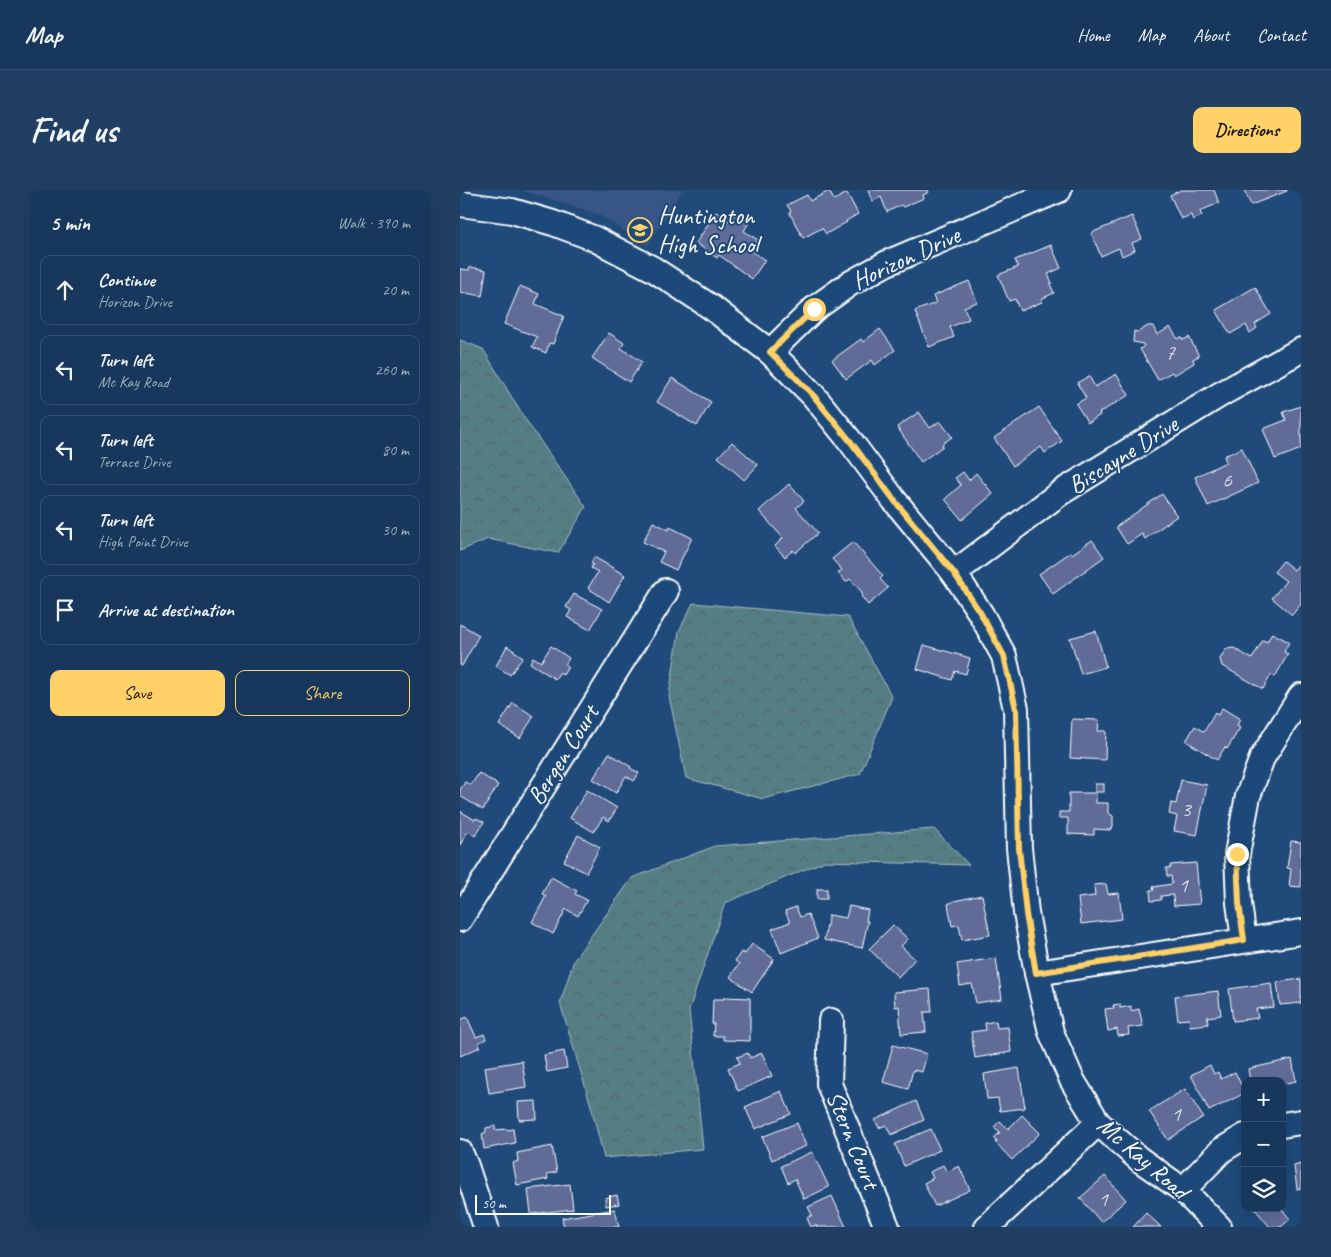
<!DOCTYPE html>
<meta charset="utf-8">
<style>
:root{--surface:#17385c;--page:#203f62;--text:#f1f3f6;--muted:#9eacbb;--line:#365272;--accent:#ffd166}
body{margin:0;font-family:Caveat,sans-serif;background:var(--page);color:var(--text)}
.controls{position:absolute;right:15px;bottom:15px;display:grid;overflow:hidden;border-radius:10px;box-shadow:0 5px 20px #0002}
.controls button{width:45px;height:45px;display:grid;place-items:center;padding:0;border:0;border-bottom:1px solid var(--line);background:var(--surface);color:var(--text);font:25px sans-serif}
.scale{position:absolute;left:15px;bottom:12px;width:136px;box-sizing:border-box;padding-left:5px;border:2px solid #fff;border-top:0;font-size:14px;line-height:18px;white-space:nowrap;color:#fff;-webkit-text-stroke:4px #1f4a7a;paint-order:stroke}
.stop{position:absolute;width:15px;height:15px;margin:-11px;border:4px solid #ffd166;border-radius:50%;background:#fff}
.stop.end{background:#ffd166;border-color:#fff;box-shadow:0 1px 5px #0008}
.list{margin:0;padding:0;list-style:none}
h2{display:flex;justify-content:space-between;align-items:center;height:65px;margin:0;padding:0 20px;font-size:21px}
h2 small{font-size:16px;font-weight:400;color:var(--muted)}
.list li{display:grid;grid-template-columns:32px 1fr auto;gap:15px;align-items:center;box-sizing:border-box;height:70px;margin:0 10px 10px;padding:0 10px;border:1px solid var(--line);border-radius:10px}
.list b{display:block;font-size:19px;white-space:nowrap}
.list p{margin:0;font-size:16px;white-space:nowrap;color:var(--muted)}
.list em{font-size:16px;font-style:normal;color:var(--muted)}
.actions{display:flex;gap:10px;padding:15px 20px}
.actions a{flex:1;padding:11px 0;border:1px solid var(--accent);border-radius:10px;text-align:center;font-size:18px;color:var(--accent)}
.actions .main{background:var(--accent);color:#111}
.icon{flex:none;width:28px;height:28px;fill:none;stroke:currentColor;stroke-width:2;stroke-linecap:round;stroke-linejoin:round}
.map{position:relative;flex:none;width:841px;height:1037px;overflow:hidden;border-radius:10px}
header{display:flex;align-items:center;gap:30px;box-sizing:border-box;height:70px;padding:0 25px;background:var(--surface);border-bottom:1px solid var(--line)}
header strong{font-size:24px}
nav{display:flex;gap:28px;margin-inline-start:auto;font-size:18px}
.intro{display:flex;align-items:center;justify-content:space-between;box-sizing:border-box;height:120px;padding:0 30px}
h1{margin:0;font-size:35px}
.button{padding:12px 22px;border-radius:10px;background:var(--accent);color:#111;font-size:18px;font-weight:700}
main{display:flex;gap:30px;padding:0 30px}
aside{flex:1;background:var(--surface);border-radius:10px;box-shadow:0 5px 20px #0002}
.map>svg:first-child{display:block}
.built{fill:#375785}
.forest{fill:url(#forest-crowns);stroke:#aabec2}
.building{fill:#616c97;stroke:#fff}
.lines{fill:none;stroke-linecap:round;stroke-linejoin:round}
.minor-casing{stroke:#fff;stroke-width:28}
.minor{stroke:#1f4a7a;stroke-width:24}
.route{stroke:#ffd166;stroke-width:6}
.labels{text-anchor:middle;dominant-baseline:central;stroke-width:4;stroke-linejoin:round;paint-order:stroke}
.number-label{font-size:22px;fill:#d8dae5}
.poi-label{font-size:25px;fill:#fff;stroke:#1f4a7a;text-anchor:start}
.street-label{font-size:25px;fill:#fff;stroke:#1f4a7a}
</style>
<header>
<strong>Map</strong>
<nav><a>Home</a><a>Map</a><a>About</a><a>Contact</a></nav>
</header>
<div class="intro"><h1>Find us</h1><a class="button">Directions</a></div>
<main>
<aside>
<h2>5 min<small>Walk · 390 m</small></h2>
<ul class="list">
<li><svg class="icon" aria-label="ahead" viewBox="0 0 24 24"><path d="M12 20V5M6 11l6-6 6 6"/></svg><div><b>Continue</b><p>Horizon Drive</p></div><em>20 m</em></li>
<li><svg class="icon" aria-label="left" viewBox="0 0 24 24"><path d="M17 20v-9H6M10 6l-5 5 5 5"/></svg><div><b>Turn left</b><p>Mc Kay Road</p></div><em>260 m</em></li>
<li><svg class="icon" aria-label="left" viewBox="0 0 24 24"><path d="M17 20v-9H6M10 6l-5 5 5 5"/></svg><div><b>Turn left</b><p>Terrace Drive</p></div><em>80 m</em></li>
<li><svg class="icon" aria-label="left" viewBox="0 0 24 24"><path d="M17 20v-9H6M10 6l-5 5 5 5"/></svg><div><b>Turn left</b><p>High Point Drive</p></div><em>30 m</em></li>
<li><svg class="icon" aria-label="arrive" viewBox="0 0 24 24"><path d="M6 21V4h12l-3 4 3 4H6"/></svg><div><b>Arrive at destination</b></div></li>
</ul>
<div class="actions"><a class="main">Save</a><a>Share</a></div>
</aside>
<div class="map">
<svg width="841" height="1037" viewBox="0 0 841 1037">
<defs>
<pattern id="forest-crowns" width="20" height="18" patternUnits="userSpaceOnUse" patternTransform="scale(1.25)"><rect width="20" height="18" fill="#557e84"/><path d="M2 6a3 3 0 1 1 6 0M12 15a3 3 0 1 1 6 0" fill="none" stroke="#506568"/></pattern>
</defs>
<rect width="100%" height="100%" fill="#1f4a7a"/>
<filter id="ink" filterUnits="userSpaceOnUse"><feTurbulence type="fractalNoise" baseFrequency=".02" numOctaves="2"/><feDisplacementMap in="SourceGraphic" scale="10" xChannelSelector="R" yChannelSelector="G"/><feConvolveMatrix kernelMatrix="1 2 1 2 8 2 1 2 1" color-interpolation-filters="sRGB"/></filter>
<g filter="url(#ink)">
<polygon class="built" points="61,0 226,0 221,2 187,56 138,24"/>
<g class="forest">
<polygon points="0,150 23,159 63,226 126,317 98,363 28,349 0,361"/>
<polygon points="233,413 388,427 432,507 400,584 303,609 226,588 209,506 219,441"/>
<polygon points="474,639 509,675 365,671 265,713 229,820 243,959 144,968 131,916 100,813 114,770 172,688 255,656"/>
</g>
<g class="building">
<polygon points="408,0 468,0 469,2 463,5 464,8 443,17 441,15 427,22 421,7 413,11"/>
<polygon points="721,0 754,0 759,13 740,21 742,26 733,30 731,25 721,29 710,5"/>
<polygon points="784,0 827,0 827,1 791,15"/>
<polygon points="369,1 374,10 387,3 398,24 386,31 387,32 366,44 362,38 343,48 329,22 331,21 327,15 347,5 350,11"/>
<polygon points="256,22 269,31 273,25 288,25 288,34 284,41 298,50 291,61 305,70 292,89 259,65 257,68 236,53"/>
<polygon points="672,26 682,49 672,53 675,60 662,66 659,58 641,66 631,43"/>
<polygon points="591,55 601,78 588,84 592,93 590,94 594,103 581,109 582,112 560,121 555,109 549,111 538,85 558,77 555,70"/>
<polygon points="10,77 26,80 22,106 0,102 0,78 0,79 9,80"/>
<polygon points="509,91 517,112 504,117 509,129 490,137 494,147 469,157 455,121 476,113 473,106"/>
<polygon points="60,96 79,104 75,114 104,126 93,154 89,153 86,163 72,157 77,147 44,134"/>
<polygon points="795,97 811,124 795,134 797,138 790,143 786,135 770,144 756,120"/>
<polygon points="688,136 693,136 697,145 710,137 718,149 721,147 723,150 729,147 739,166 733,169 734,173 714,185 712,182 698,190 680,159 684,156 683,154 673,152 674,141 678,142"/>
<polygon points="420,139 435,160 415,175 412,170 386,189 372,170 401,149 403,152"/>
<polygon points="149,143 164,153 161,158 182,172 169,192 132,168"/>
<polygon points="656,184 669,205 639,223 640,225 628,233 616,214 626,208 617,193 629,186 635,197"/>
<polygon points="212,188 251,212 237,236 197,212"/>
<polygon points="841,216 841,259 815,269 803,239 826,230 823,222"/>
<polygon points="579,217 602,251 585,263 581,257 553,276 534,248"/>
<polygon points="459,222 470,238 480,231 492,247 482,254 483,256 461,272 437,237"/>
<polygon points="272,252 298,275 284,290 258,267"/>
<polygon points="782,258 798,293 748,316 735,287 766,272 764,266"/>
<polygon points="503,282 509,290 516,283 533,304 502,330 485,309 501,295 495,288"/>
<polygon points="329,294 344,311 336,318 358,343 335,363 333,360 325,367 315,356 323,348 299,321"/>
<polygon points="702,304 717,326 685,349 682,344 667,354 656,337"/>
<polygon points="193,332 209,340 210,337 232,348 216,380 199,372 204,362 183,352"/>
<polygon points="632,350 644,367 593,404 579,384 611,362 612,364"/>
<polygon points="393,352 423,386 420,389 428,398 408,415 401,406 403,405 401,403 402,402 390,389 386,392 378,383 382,380 372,369"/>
<polygon points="134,367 165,385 149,412 128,398 138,382 131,378 133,374 131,373"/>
<polygon points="823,371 834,380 841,372 841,414 832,425 812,408 826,391 814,382"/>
<polygon points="114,404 142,419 130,440 107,427 111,420 106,417"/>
<polygon points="0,434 19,445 2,476 0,475"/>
<polygon points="636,441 646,477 621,484 610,448"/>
<polygon points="812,443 829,452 824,462 828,464 815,487 811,485 803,499 762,476 760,469 766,459 774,458 792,469 803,450 807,452"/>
<polygon points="464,455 510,468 506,484 495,481 492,490 457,479"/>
<polygon points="47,456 63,467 50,485 36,476"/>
<polygon points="91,456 109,468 105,475 108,477 103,485 100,482 95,489 70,473 73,467 81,472"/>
<polygon points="53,513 74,526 60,548 39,535"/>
<polygon points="762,518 780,529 777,536 780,538 767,559 765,557 757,570 726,551 735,536 744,542 755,523 758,525"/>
<polygon points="612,529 639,530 638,541 646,541 645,570 610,568"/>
<polygon points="149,563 171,577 170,578 179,583 174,591 166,586 156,603 133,589"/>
<polygon points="19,583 38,595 23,620 0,606 0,600 5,592 11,595"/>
<polygon points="721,590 747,595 737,645 714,641 717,626 709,624 711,613 716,614"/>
<rect x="635" y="594" width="9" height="8"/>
<polygon points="127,600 157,618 149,631 143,627 134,642 110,628"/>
<polygon points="609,603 636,603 636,613 648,613 648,623 653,626 653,637 650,640 634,639 634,645 608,644 608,628 599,628 599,622 609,622"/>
<polygon points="0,621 15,630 16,628 24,632 15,646 8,641 0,655"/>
<polygon points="118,645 140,657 126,683 104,671"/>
<polygon points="831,651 841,652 841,697 829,696 831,679 827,678"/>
<polygon points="736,673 740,714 714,716 713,705 701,706 701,710 691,711 690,700 694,700 693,697 712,694 711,686 707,686 706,678 711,678 710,675"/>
<polygon points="91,687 117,701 115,704 127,710 118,726 106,719 93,744 72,732 86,706 82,704"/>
<polygon points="646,694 648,704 659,703 662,729 621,734 618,708 635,706 634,695"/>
<rect x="357" y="699" width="10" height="10"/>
<polygon points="522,705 530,745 502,750 499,735 492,736 488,714 494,711"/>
<polygon points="389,716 408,720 406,731 408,731 402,758 364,750 369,725 386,728"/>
<polygon points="336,717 340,727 348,724 358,748 321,763 312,739 330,732 325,721"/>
<polygon points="433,735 448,749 441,756 455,769 438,787 409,759"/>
<polygon points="292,754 314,769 292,802 270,787 279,774 275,771 281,762 285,764"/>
<polygon points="536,768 542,809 516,813 512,794 500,796 497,774"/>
<polygon points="841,789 841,813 820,815 817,792"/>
<polygon points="811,793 814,817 796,819 798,828 773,831 769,799"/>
<polygon points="470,799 472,822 464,822 466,842 441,844 439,816 435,817 434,802"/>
<polygon points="758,801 761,825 747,827 748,834 730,836 729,829 718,830 715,806"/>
<polygon points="264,807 290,808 290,851 263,850 263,846 253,846 254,834 252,834 253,809 264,809"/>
<polygon points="660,814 660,818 671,816 671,821 679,819 683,836 668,838 669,845 658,846 657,839 648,841 645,819 654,818 653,815"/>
<polygon points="7,827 16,847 24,844 26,849 18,853 20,857 0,866 0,830"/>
<polygon points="536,831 537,838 548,837 551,862 515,868 511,842 526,840 525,833"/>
<polygon points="433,855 467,864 462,882 453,880 448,899 423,892"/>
<polygon points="104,861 107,878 87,882 84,865"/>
<polygon points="288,863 290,868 302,863 312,886 278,901 268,878 280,873 277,867"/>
<polygon points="832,869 836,891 822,894 822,891 790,891 788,879"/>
<polygon points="62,871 66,897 29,903 25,877"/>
<polygon points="750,875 754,884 758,882 761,889 775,882 785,903 749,921 731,885"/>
<polygon points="559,878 565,918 540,921 538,908 527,909 524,884"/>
<polygon points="725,899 743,927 708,950 689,921"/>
<polygon points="321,901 331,924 295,939 285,917"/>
<polygon points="76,911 77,929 59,930 58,912"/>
<polygon points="456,911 464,930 431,945 426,935 419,938 415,930"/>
<polygon points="562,925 580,943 552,970 535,952 537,951 534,948 540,942 534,937 540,931 548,939"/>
<polygon points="337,933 346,956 312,970 302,947"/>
<polygon points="35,936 35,940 47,939 48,940 53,939 55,953 24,959 22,944 26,942 26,938"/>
<polygon points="471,939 480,960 444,976 435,954"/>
<polygon points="92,956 97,982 87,984 88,989 57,995 53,973 58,971 57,963"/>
<polygon points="352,962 369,997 344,1009 335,989 328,993 321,976"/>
<polygon points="841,974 841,998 837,999 834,976"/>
<polygon points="483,975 487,982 499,976 510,1000 475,1016 464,993 473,988 470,982"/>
<polygon points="645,986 666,1010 641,1032 620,1008"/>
<polygon points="110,994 113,1019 71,1024 68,999"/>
<polygon points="157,1005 159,1014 146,1016 145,1008"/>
<polygon points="372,1006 386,1037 357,1037 356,1035 351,1037 347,1028 352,1025 348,1017"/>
<polygon points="794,1018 821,1018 830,1029 821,1037 810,1037"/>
<polygon points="155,1019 159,1037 104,1037 102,1028"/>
<polygon points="686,1023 701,1037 673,1037"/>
</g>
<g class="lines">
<defs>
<g id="minor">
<polyline points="0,14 52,21 93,33 133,48 193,79 251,117 310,162 353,205 391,252 434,310 494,383 521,424 544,466 556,519 559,658 566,723 577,783 591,842 612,890 638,933 679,969 723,1000 759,1037"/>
<polyline points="310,162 354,119 389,94 427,73 599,0"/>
<polyline points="494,383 600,303 761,204 841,160"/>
<polyline points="0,729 206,401"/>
<polyline points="784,750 779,713 777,664 788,606 802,568 841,506"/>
<polyline points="577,783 841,742"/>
<polyline points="371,831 369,894 427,1037"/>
<polyline points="822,935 841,932"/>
<polyline points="0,962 6,976 26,1037"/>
<polyline points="723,1000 762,960 785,946"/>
<polyline points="527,1037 638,933"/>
</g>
</defs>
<use href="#minor" class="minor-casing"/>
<use href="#minor" class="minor"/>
</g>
</g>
<g class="lines" filter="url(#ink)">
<polyline class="route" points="354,119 310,162 353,205 391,252 434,310 494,383 521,424 544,466 556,519 559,658 566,724 576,783 784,750 779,713 777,664"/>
</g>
<defs>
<symbol id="school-ring" viewBox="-11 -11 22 22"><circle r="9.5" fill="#1f4a7a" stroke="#ffd166" stroke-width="1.5"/><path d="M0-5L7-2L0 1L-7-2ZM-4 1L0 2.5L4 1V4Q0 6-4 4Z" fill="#ffd166"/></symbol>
</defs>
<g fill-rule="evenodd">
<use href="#school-ring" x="166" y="26" width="28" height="28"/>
</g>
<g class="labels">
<g class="number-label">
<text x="710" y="162">7</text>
<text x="767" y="290">6</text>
<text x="726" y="619">3</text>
<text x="723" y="695">1</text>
<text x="716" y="924">1</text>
<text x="643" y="1009">1</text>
</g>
<g class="poi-label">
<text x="198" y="26">Huntington<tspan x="198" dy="29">High School</tspan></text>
</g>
<g class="street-label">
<text transform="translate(446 68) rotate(-25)">Horizon Drive</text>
<text transform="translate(663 265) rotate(-32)">Biscayne Drive</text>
<text transform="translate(103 565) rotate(-58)">Bergen Court</text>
<text transform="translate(393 950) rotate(68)">Stern Court</text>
<text transform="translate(683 968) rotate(41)">Mc Kay Road</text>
</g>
</g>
</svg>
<div class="controls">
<button>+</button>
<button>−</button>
<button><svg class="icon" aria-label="layers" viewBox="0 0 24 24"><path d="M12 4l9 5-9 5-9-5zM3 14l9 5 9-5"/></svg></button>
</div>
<div class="scale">50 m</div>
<div class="stop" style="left:354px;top:119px"></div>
<div class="stop end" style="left:777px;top:664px"></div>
</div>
</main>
